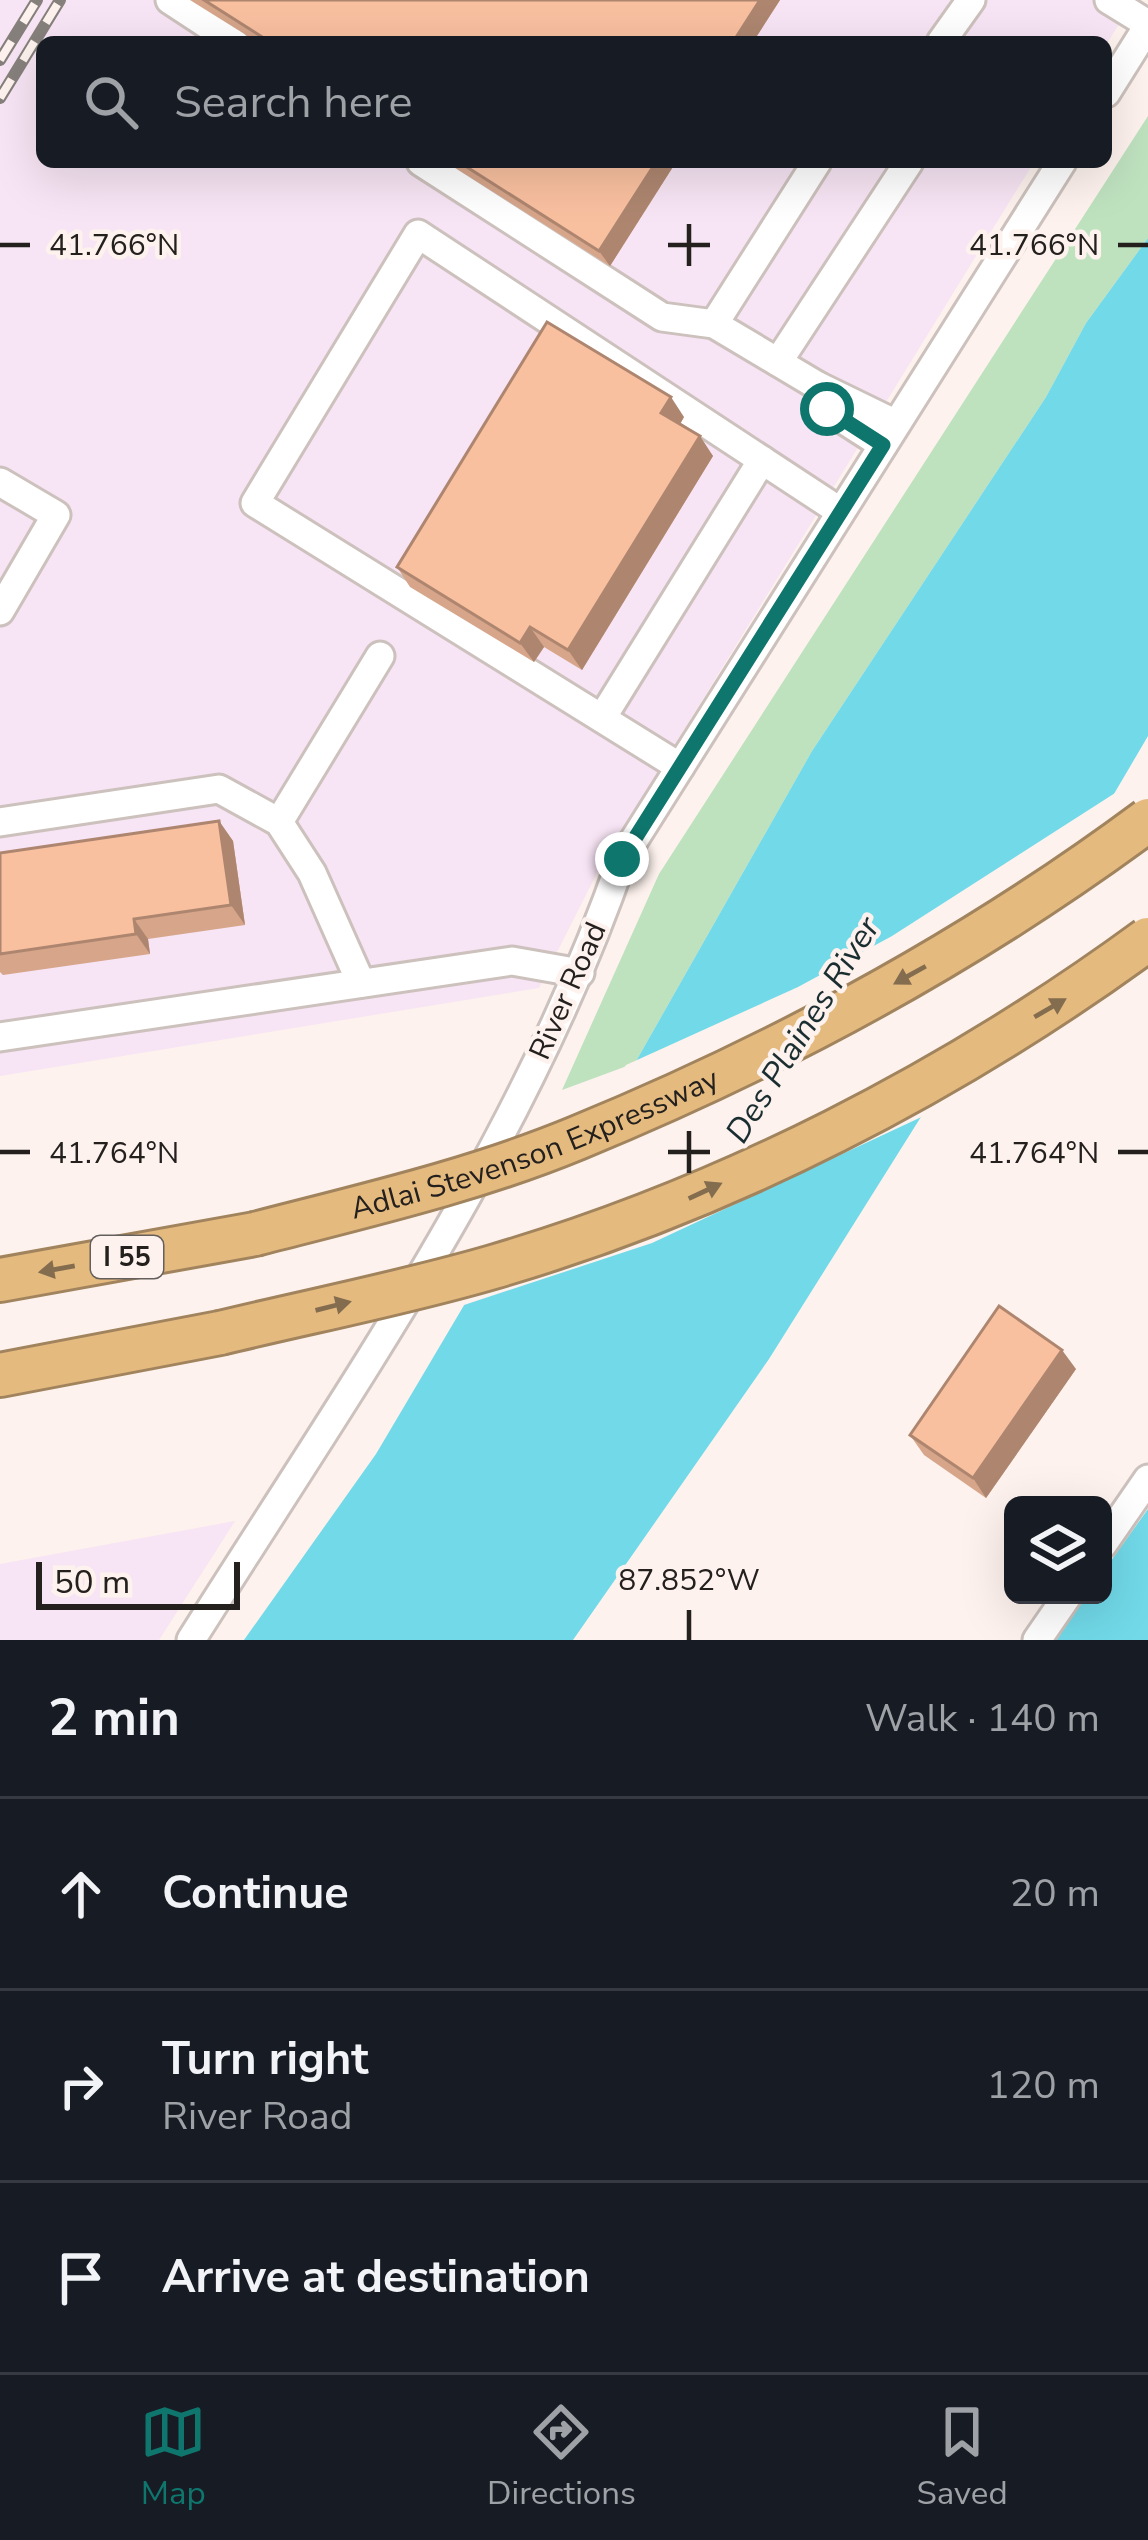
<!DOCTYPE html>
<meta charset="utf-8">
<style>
:root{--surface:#171b24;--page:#20242c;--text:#f1f3f6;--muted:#9ea1a6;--line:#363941;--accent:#0f766e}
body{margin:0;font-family:"Nunito Sans",sans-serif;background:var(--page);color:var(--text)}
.controls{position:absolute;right:36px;bottom:36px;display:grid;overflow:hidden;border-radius:18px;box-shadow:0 12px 48px #0002}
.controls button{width:108px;height:108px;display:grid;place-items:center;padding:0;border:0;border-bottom:3px solid var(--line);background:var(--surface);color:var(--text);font:60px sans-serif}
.scale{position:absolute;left:36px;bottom:30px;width:204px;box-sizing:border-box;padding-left:12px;border:6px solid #23201e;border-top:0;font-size:33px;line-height:42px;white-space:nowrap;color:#23201e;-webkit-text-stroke:9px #fdf2ed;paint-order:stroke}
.stop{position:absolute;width:36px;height:36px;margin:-27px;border:9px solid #0f766e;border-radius:50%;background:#fff}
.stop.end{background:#0f766e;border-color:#fff;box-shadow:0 3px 12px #0008}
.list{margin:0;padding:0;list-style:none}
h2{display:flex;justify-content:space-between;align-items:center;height:156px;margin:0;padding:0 48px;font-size:51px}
h2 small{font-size:39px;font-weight:400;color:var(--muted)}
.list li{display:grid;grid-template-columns:78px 1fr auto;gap:36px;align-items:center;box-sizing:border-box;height:192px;padding:0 48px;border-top:3px solid var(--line)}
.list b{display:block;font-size:45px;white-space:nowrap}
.list p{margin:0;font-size:39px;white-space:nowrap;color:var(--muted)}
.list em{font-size:39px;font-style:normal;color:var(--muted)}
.icon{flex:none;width:66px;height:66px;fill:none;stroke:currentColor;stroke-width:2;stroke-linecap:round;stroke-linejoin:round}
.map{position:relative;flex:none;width:1148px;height:1640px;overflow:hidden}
.search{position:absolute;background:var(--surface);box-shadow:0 12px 48px #0002;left:36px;right:36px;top:36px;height:132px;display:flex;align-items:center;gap:30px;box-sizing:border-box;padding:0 42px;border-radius:18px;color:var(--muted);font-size:45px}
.sheet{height:732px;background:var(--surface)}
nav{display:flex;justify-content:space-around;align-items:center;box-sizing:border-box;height:168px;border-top:3px solid var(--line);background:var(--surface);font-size:33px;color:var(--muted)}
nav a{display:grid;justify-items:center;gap:6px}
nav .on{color:var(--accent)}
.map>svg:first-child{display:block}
.industrial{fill:#f7e4f4}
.green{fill:#bee1be}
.water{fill:#71d9e8}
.pier{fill:#fdf2ed}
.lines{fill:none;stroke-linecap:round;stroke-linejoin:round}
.minor-casing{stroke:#ccc1bc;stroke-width:33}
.highway-casing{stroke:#a1845d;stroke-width:48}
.minor{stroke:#fff;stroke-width:27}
.highway{stroke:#e5ba7f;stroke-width:42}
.rail-casing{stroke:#86807c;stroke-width:12}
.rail{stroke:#fdf2ed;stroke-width:8;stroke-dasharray:22;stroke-linecap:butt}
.highway-bridge-casing{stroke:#a1845d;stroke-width:48;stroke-linecap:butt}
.highway-bridge{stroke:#e5ba7f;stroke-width:42}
.wall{fill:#d6a58a}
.shaded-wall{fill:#ae8670}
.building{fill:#f9c0a0;stroke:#ae8670;stroke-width:3}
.oneway{fill:#846d4e}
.route{stroke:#0f766e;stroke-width:15}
.ticks{fill:none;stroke:#23201e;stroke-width:4.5}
.labels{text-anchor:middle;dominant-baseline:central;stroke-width:9;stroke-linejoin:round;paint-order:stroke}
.shield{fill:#fdf2ed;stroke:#645f5c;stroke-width:3}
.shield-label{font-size:27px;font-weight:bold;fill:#23201e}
.street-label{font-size:30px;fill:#23201e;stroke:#fdf2ed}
.water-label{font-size:33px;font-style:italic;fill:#1a2e31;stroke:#fdf2ed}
.ticks-label{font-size:30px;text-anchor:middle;fill:#23201e;stroke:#fdf2ed;stroke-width:9;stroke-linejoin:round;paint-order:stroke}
</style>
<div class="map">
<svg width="1148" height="1640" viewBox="0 0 1148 1640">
<rect width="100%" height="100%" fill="#fdf2ed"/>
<g class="industrial">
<polygon points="0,0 1134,0 1106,45 42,42 42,162 1034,162 603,861 539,988 0,1076"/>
<polygon points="235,1521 159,1640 0,1640 0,1564"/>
</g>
<polygon class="green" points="1148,116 1148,238 1086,323 1046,397 812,751 635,1063 562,1090 659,874"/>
<g class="water">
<polygon points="1148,238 1148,736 973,1034 769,1359 573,1640 244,1640 376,1454 476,1285 635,1063 812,751 1046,397 1086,323"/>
<polygon points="1148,1509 1148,1640 1055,1640 1087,1595 1103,1595 1103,1572"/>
</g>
<polygon class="pier" points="1126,786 930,1113 652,1243 455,1308 626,1065 798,987 892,936"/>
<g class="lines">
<defs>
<g id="minor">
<polyline points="170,0 234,42"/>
<polyline points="1109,0 1148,24"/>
<polyline points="941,42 971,0"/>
<polyline points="1106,93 1148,26"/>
<polyline points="421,162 662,317 714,324 818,386"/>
<polyline points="714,324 817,162"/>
<polyline points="778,362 909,162"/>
<polyline points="883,445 827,409 818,386 896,424"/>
<polyline points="0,482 56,515 0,611"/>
<polyline points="602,718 762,460"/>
<polyline points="680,767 255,503 418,234 838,510"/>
<polyline points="0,822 219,789 279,822 312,873 361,983"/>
<polyline points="279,822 380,656"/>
<polyline points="0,1037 512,961 580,973"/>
<polyline points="1103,1544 1148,1479"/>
<path d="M191,1640c159,-252 333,-497 431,-781l440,-697"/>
<polyline points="1037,1640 1068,1595"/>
</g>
<g id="highway">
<polyline points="0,1280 255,1234"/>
<polyline points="0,1375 220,1333"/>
</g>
</defs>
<use href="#minor" class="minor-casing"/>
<use href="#highway" class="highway-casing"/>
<use href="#minor" class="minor"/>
<use href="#highway" class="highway"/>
<defs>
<g id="rail">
<polyline points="0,60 37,0"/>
<polyline points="0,98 60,0"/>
</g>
</defs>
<use href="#rail" class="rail-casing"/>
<use href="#rail" class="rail"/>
<defs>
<g id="highway-bridge">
<path id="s1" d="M255,1234c108,-28 218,-53 322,-96 202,-83 396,-188 571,-318"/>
<path d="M220,1333c91,-22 184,-40 273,-66 233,-68 460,-185 655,-328"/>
</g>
</defs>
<use href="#highway-bridge" class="highway-bridge-casing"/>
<use href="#highway-bridge" class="highway-bridge"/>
</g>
<g class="wall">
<polygon points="190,0 780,0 753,42 257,42"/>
<polygon points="446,162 676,162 610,266"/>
<polygon points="684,417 680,424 713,456 582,670 544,647 534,662 410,587 397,567"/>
<polygon points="219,821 233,841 245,925 148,939 150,954 3,975 0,972 0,853"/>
<polygon points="1076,1369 986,1498 924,1455 910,1435"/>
</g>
<g class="shaded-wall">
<polygon points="760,0 780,0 753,42 733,42"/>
<polygon points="656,162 676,162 610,266 599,251"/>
<polygon points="671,397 684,417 675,433 661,413"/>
<polygon points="700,436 713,456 582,670 568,650"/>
<polygon points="530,627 544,647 534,662 520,643"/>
<polygon points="219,821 233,841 245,925 231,905"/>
<polygon points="134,919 148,939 150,954 136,934"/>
<polygon points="1062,1350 1076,1369 986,1498 973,1478"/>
</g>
<g class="building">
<polygon points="204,0 760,0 733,42 270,42"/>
<polygon points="459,162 656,162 599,251"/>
<polygon points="547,322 671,397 661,413 700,436 568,650 530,627 520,643 397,567"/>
<polygon points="219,821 231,905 134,919 136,934 0,954 0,853"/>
<polygon points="999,1306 1062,1350 973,1478 910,1435"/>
</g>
<defs><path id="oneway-solid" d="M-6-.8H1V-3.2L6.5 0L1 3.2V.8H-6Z" transform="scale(3)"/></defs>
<g class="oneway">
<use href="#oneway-solid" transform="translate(910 975) rotate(151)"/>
<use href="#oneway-solid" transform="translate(1050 1008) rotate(-30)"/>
<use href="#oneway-solid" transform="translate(705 1191) rotate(-25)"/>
<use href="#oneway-solid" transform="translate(57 1269) rotate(170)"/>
<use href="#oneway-solid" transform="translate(333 1306) rotate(-14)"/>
</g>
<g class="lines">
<polyline class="route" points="622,859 883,445 827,409"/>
</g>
<path class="ticks" d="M689,224v42M0,245h30M668,245h42M1118,245h30M689,1131v42M0,1152h30M668,1152h42M1118,1152h30M689,1610v30"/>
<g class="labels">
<rect class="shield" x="91" y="1236" width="72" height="42" rx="9"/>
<g class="shield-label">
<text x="127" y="1257">I 55</text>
</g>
<g class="street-label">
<text transform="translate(568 991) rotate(-66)">River Road</text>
<text stroke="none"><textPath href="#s1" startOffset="294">Adlai Stevenson Expressway</textPath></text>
</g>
<g class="water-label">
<text transform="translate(803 1030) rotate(-58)">Des Plaines River</text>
</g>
</g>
<g class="ticks-label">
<text x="114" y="255">41.766°N</text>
<text x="1034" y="255">41.766°N</text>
<text x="114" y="1163">41.764°N</text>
<text x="1034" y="1163">41.764°N</text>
<text x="689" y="1590">87.852°W</text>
</g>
</svg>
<div class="controls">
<button><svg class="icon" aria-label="layers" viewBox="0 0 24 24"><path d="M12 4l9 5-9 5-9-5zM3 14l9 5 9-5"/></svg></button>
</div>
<div class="scale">50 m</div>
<div class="stop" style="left:827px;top:409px"></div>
<div class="stop end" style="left:622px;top:859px"></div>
<div class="search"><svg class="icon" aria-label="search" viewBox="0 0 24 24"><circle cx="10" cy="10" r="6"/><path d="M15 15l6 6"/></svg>Search here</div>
</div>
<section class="sheet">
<h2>2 min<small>Walk · 140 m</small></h2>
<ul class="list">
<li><svg class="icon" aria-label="ahead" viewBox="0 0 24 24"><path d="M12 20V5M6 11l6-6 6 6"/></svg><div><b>Continue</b></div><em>20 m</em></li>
<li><svg class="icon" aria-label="right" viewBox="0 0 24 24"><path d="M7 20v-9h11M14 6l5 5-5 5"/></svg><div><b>Turn right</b><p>River Road</p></div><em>120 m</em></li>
<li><svg class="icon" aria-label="arrive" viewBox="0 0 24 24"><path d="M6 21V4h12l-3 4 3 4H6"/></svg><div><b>Arrive at destination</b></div></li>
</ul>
</section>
<nav>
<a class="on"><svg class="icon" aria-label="map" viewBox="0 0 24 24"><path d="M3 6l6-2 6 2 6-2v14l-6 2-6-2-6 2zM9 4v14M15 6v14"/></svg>Map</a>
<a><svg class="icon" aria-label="directions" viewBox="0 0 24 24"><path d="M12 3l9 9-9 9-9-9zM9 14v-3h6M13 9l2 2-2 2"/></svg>Directions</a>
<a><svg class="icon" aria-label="saved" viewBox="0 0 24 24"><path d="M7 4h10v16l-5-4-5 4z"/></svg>Saved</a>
</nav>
